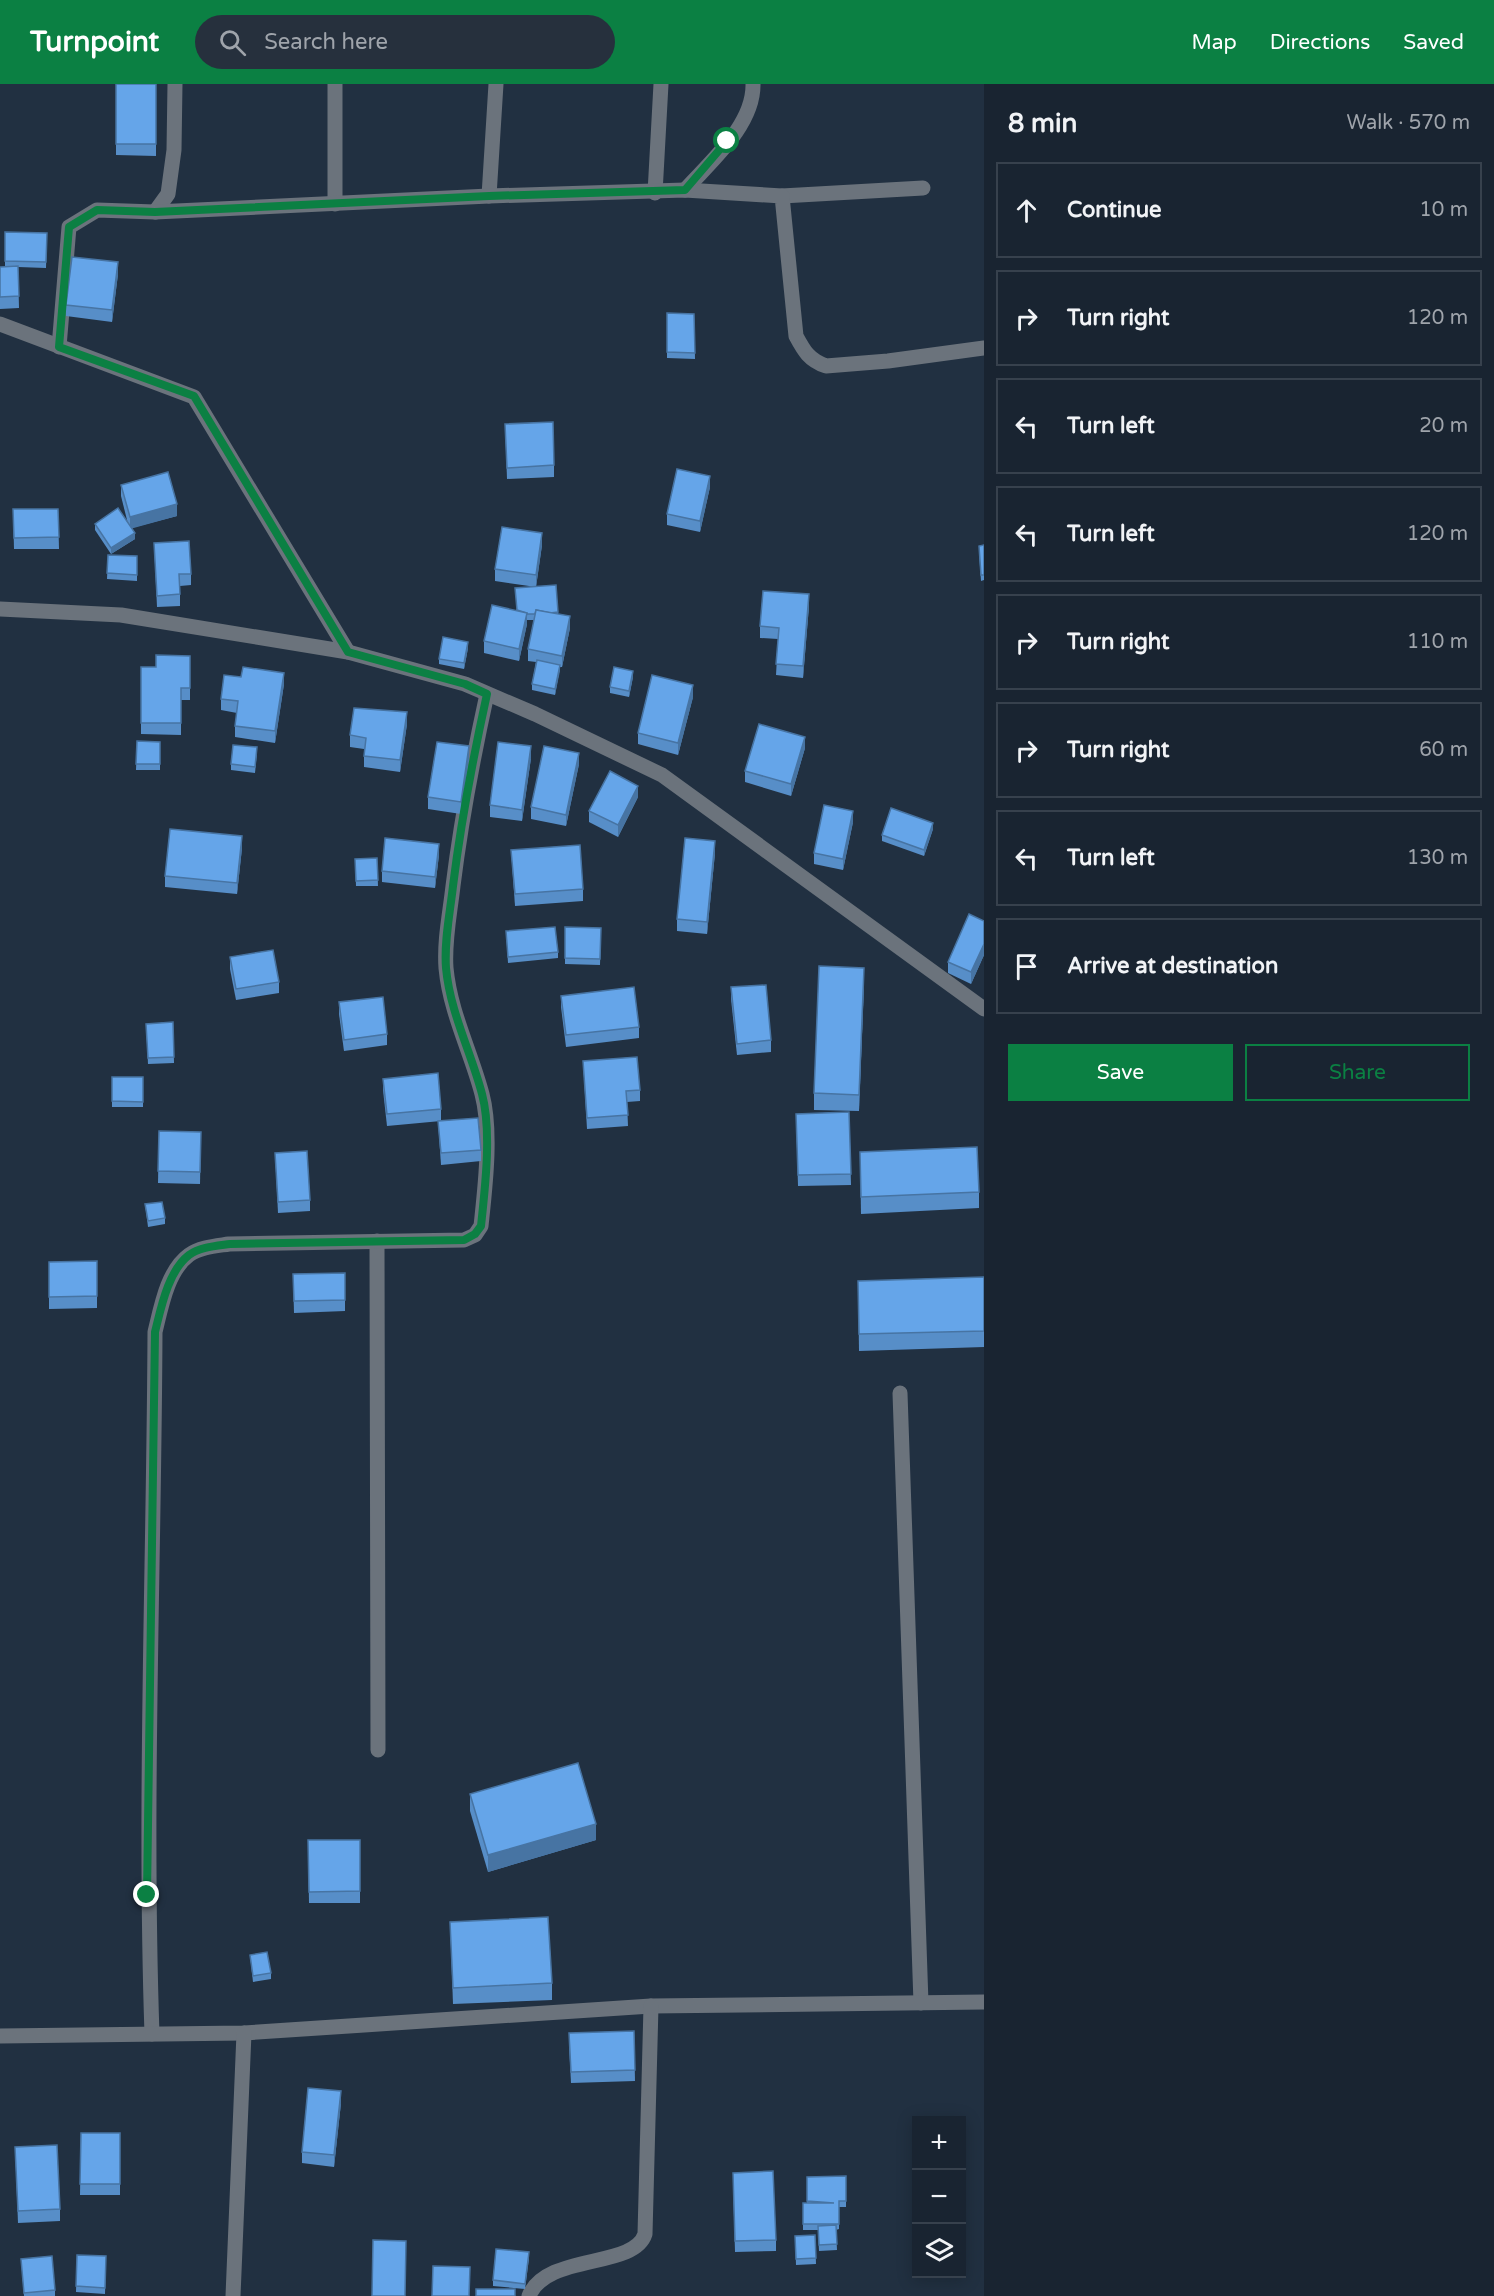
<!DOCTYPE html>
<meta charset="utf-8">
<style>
:root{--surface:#192431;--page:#26303d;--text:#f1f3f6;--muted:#9fa4ab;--line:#37414d;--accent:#0b8043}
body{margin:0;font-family:"Varela Round",sans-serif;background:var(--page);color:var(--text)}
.controls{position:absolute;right:18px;bottom:18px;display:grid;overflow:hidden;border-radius:0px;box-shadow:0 3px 15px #0003}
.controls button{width:54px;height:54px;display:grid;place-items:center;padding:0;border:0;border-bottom:2px solid var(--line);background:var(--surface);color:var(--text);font:30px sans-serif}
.stop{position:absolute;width:18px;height:18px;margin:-14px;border:4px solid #0b8043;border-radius:50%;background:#fff}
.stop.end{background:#0b8043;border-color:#fff;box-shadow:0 2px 6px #0008}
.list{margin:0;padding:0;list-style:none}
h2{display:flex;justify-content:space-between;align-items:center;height:78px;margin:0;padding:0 24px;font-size:26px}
h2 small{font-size:20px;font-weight:400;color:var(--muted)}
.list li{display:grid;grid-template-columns:39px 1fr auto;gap:18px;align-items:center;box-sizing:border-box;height:96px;margin:0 12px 12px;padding:0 12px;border:2px solid var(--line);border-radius:0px}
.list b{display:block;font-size:22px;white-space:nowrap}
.list em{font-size:20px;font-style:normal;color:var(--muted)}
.actions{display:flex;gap:12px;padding:18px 24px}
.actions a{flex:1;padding:14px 0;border:2px solid var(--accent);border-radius:0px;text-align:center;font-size:21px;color:var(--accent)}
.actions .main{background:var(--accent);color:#fff}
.icon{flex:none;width:33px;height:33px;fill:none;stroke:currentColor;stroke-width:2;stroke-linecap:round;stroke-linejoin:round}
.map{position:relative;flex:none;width:984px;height:2212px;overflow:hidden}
header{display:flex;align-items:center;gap:36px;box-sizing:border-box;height:84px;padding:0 30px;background:var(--accent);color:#fff}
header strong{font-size:28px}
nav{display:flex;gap:33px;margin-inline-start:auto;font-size:21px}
.search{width:420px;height:54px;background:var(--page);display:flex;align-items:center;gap:15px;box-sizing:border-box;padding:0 21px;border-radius:33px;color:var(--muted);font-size:22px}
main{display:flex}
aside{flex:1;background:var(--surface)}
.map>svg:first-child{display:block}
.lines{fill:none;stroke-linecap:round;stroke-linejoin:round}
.minor{stroke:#6b737c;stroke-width:15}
.wall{fill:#578ec8}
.shaded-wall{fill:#4774a3}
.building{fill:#65a5e9;stroke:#4774a3;stroke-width:1.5}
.route{stroke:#0b8043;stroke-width:8}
</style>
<header>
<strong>Turnpoint</strong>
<div class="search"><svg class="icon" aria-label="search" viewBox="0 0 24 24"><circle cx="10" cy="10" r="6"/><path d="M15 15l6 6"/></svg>Search here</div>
<nav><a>Map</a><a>Directions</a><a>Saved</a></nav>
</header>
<main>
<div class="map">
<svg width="984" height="2212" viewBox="0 0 984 2212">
<rect width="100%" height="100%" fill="#213041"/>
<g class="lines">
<g class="minor">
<path d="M685,106c26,-29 69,-65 68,-106"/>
<polyline points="655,109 661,0"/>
<polyline points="489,112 496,0"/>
<polyline points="782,112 923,104"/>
<polyline points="335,120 335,0"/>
<polyline points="155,128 168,110 174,66 175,0"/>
<polyline points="0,240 194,313 348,568"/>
<path d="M59,263l10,-120 28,-17 58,2 334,-16 196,-6 97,6 14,140c8,15 13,24 30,30l62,-5 96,-13"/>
<polyline points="0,525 121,531 348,568 465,600 535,630 662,691 984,925"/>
<polyline points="377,1157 378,1666"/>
<polyline points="900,1309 921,1919"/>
<path d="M152,1950c-8,-234 2,-468 3,-702 6,-24 12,-61 34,-77 11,-8 27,-9 40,-11l235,-4 11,-5 6,-9c4,-38 11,-94 1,-132 -11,-42 -32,-82 -36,-126 -2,-27 4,-55 7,-82 8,-65 20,-128 34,-192"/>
<polyline points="0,1952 244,1949 651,1922 984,1918"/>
<polyline points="233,2212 244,1949"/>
<path d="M529,2212c17,-43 105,-27 116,-62l6,-228"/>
</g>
</g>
<g class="wall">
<polygon points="116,0 156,0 156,72 116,71"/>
<polygon points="5,148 47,149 46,184 18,183 19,224 0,225 0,183 5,183"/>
<polygon points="118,190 112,238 66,232 66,221"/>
<polygon points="667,229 694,230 695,275 667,274"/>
<polygon points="505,340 554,381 554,393 507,395"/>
<polygon points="121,401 177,432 131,444 135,455 111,470 95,446 95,440 128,440 121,412"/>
<polygon points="710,403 700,448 667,441 667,430"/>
<polygon points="13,425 58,425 59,465 14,465"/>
<polygon points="154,459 191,490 191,501 180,502 180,522 157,523"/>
<polygon points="542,461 536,503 556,501 558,530 570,544 562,583 560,583 555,611 532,606 532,600 536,578 528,577 528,565 534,536 527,536 527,540 519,577 484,569 484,557 516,526 536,503 495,497 495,485"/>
<polygon points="984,461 984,496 981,497 979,468"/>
<polygon points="108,471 137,472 137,497 107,495"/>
<polygon points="809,522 803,594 776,591 778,555 760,554 760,542"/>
<polygon points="468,564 464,585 439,580 439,575"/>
<polygon points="190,572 190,616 181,616 181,651 141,650 141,583 156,583"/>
<polygon points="633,593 629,613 610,609 610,603"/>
<polygon points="284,600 275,659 235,653 235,642 237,629 221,626 221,615"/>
<polygon points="693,613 678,671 638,660 638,649"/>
<polygon points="407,640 400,688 364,683 364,665 350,663 350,651"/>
<polygon points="137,657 160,658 160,686 136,686"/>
<polygon points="805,664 791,712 745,698 745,687"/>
<polygon points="257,669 255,689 231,686 231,680"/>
<polygon points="469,674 461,730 428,725 428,713"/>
<polygon points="531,674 522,737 490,733 490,721"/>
<polygon points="579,680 566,742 531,735 531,723"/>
<polygon points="638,713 618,753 589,738 589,727"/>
<polygon points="853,738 843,786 814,780 814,769"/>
<polygon points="933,745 924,772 882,757 882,751"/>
<polygon points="242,764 237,810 165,803 165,792"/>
<polygon points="511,766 583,805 583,817 515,822"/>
<polygon points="715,769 707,850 677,847 677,835"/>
<polygon points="439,771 435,804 382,798 382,787"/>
<polygon points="377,774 378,802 356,802 355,775"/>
<polygon points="984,837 984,871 971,900 948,889 948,878"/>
<polygon points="565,843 601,844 600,881 565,880"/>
<polygon points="506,847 558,868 558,874 508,879"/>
<polygon points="230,873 279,898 279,909 236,916 230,885"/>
<polygon points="864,900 859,1027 814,1026 814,1009"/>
<polygon points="731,903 771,956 771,968 737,971 731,915"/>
<polygon points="561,912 639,943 639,954 566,963 561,923"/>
<polygon points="339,918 387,950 387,961 344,967 339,930"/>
<polygon points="173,938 174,979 148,980 146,940"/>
<polygon points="583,977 640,1006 640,1017 627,1018 628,1042 587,1045"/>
<rect x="112" y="993" width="31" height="30"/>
<polygon points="383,995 441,1025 441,1037 387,1042 383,1006"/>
<polygon points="849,1028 851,1101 798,1102 796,1030"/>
<polygon points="438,1037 481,1066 481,1077 441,1081"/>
<polygon points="159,1047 201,1048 200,1100 158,1099"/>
<polygon points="860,1068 979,1108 979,1124 861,1130"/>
<polygon points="275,1069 310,1116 310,1127 278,1129"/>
<polygon points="145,1120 165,1134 165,1140 148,1143"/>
<polygon points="97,1177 97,1224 49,1225 49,1178"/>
<polygon points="345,1189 345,1227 294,1229 293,1190"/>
<polygon points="984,1193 984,1263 859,1267 858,1197"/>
<polygon points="470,1710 596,1756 488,1788 470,1727"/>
<polygon points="308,1756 360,1756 360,1819 309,1819"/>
<polygon points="450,1838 552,1899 552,1916 453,1920"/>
<polygon points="250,1871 271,1889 271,1895 253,1898"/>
<polygon points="634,1947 635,1997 571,1999 569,1960"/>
<polygon points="341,2019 334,2083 302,2079 302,2068"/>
<polygon points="81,2049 120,2049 120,2111 80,2111"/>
<polygon points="15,2063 60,2125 60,2137 18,2139"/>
<polygon points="846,2092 846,2123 839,2123 839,2145 836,2146 837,2166 819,2167 818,2146 803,2146 803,2119 807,2119 807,2093"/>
<polygon points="733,2100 776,2156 776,2167 735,2168"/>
<polygon points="815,2151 816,2180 796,2181 795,2152"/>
<polygon points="77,2171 106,2172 105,2210 76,2208"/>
<polygon points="529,2174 525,2205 493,2202 493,2196"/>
<polygon points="21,2175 55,2206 55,2212 24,2212"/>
</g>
<g class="shaded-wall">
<polygon points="118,178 118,190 112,238 112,226"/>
<polygon points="710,392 710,403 700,448 700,437"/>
<polygon points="177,420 177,432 130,445 130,433"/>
<polygon points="135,449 135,455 111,470 111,464"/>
<polygon points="542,449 542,461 536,503 536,491"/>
<polygon points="809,510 809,522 803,594 803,582"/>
<polygon points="527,529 527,540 519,577 519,565"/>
<polygon points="570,532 570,544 562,583 562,572"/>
<polygon points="468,558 468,564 464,585 464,579"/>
<polygon points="560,581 560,587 555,611 555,605"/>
<polygon points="633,587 633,593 629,613 629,607"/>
<polygon points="284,589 284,600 275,659 275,647"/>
<polygon points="693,601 693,613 678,671 678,659"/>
<polygon points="407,628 407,640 400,688 400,676"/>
<polygon points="805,653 805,664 791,712 791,700"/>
<polygon points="469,662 469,674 461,730 461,718"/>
<polygon points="531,662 531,674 522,737 522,726"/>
<polygon points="579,669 579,680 566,742 566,731"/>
<polygon points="638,702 638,713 618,753 618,741"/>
<polygon points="853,727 853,738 843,786 843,775"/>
<polygon points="933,739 933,745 924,772 924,766"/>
<polygon points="242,752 242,764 237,810 237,799"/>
<polygon points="715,757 715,769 707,850 707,838"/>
<polygon points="439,760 439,771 435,804 435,793"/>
<polygon points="984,860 984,871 971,900 971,888"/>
<polygon points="864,884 864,900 859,1027 859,1011"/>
<polygon points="596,1740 596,1756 488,1788 488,1771"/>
<polygon points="341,2007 341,2019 334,2083 334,2071"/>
</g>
<g class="building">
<rect x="116" y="0" width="40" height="60"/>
<polygon points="5,148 47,149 46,178 5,177"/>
<polygon points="72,173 118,178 112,226 66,221"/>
<polygon points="18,182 19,212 0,213 0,183"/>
<polygon points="667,229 694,230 695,269 667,268"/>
<polygon points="553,338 554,381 507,384 505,340"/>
<polygon points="677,385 710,392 700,437 667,430"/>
<polygon points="168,388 177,420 130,433 121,401"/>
<polygon points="118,424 135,449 111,464 95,440"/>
<polygon points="13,425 58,425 59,453 14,454"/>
<polygon points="502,443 542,449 536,491 495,485"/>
<polygon points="189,457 191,490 179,490 180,510 157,512 154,459"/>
<polygon points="984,461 984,491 981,491 979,462"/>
<polygon points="108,471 137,472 137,491 107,489"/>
<polygon points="556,501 558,528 550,529 536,526 535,530 527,530 527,529 517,526 515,504"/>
<polygon points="763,507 809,510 803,582 776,580 779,544 760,542"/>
<polygon points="492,521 527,529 519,565 484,557"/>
<polygon points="536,526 570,532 562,572 528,565"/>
<polygon points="443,553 468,558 464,579 439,575"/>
<polygon points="156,571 190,572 190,604 181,604 181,639 141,639 141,583 156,583"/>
<polygon points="537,576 560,581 555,605 532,600"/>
<polygon points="243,583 284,589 275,647 235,642 238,617 221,615 224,591 241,593"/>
<polygon points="614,583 633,587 629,607 610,603"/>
<polygon points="652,591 693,601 678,659 638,649"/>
<polygon points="354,624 407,628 400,676 364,672 366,654 350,651"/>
<polygon points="759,640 805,653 791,700 745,687"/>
<polygon points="137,657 160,658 160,680 136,680"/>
<polygon points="437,658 469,662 461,718 428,713"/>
<polygon points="498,658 531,662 522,726 490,721"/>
<polygon points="233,661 257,663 255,683 231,680"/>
<polygon points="544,662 579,669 566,731 531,723"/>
<polygon points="610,687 638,702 618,741 589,727"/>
<polygon points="824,721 853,727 843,775 814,769"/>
<polygon points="891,724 933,739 924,766 882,751"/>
<polygon points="170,745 242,752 237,799 165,792"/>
<polygon points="385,754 439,760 435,793 382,787"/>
<polygon points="685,754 715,757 707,838 677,835"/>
<polygon points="580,761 583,805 515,810 511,766"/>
<polygon points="377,774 378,796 356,797 355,775"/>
<polygon points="969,830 984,837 984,860 971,888 948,878"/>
<polygon points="555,843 558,868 508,873 506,847"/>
<polygon points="565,843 601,844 600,875 565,874"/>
<polygon points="273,866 279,898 236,905 230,873"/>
<polygon points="819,882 864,884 859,1011 814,1009"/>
<polygon points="766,901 771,956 737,960 731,903"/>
<polygon points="634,903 639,943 566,951 561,912"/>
<polygon points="383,913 387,950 344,956 339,918"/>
<polygon points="173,938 174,973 148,974 146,940"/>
<polygon points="637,973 640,1006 626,1007 628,1031 587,1034 583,977"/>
<polygon points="438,989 441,1025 387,1030 383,995"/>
<polygon points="112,993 143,993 143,1018 112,1017"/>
<polygon points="849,1028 851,1090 798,1091 796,1030"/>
<polygon points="478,1034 481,1066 441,1069 438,1037"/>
<polygon points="159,1047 201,1048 200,1088 158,1087"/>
<polygon points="977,1063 979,1108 861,1113 860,1068"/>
<polygon points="307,1067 310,1116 278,1118 275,1069"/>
<polygon points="162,1118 165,1134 148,1137 145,1120"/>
<polygon points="97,1177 97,1212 49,1213 49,1178"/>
<polygon points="345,1189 345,1216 294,1217 293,1190"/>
<polygon points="984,1193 984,1247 859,1250 858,1197"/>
<polygon points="578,1679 596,1740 488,1771 470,1710"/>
<polygon points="308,1756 360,1756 360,1807 309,1808"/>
<polygon points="548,1833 552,1899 453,1904 450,1838"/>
<polygon points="267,1868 271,1889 253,1892 250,1871"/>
<polygon points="634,1947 635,1986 571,1988 569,1949"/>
<polygon points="308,2004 341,2007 334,2071 302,2068"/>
<polygon points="81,2049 120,2049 120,2100 80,2100"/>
<polygon points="57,2061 60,2125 18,2127 15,2063"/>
<polygon points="773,2087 776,2156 735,2157 733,2089"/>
<polygon points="846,2092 846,2117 839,2117 839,2140 803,2140 803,2119 834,2119 807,2117 807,2093"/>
<polygon points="836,2141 837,2160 819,2161 818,2142"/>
<polygon points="815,2151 816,2174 796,2175 795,2152"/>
<polygon points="373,2156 406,2157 405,2212 372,2212"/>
<polygon points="496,2165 529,2168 525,2200 493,2196"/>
<polygon points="77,2171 106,2172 105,2204 76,2202"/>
<polygon points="52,2172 55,2206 24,2209 21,2175"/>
<polygon points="433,2182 470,2183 469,2212 432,2212"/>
<rect x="476" y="2205" width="39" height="7"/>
</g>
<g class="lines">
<path class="route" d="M147,1811l8,-563c6,-24 13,-61 34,-77 11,-8 27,-9 41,-11l234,-4 11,-6 6,-8c4,-38 11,-95 1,-132 -11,-42 -32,-82 -36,-126 -2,-27 4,-55 7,-82 8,-65 20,-128 34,-192l-22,-10 -117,-32 -154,-256 -135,-49 10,-120 28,-17 58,2 334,-16 196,-6 42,-49"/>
</g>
</svg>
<div class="controls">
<button>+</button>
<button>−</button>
<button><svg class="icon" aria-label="layers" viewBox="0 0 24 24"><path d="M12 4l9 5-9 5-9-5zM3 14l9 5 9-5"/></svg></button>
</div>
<div class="stop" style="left:727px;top:57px"></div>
<div class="stop end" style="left:147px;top:1811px"></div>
</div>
<aside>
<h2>8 min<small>Walk · 570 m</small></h2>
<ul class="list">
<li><svg class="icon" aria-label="ahead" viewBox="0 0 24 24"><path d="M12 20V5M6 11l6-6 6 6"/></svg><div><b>Continue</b></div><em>10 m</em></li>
<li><svg class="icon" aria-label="right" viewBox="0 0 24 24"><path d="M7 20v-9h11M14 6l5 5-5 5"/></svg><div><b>Turn right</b></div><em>120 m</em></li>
<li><svg class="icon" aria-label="left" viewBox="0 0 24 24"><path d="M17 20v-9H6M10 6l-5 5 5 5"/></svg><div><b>Turn left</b></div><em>20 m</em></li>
<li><svg class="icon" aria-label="left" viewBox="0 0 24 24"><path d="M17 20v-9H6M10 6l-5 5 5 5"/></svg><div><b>Turn left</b></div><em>120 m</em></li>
<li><svg class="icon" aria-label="right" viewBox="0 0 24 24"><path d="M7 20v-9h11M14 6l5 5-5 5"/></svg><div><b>Turn right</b></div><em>110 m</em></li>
<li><svg class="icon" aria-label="right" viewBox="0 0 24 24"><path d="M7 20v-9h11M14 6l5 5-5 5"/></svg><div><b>Turn right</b></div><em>60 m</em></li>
<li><svg class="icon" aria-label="left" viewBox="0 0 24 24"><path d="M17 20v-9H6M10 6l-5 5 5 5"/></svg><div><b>Turn left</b></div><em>130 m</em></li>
<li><svg class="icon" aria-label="arrive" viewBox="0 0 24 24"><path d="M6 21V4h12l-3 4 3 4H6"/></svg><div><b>Arrive at destination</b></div></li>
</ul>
<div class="actions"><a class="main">Save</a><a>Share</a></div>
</aside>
</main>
